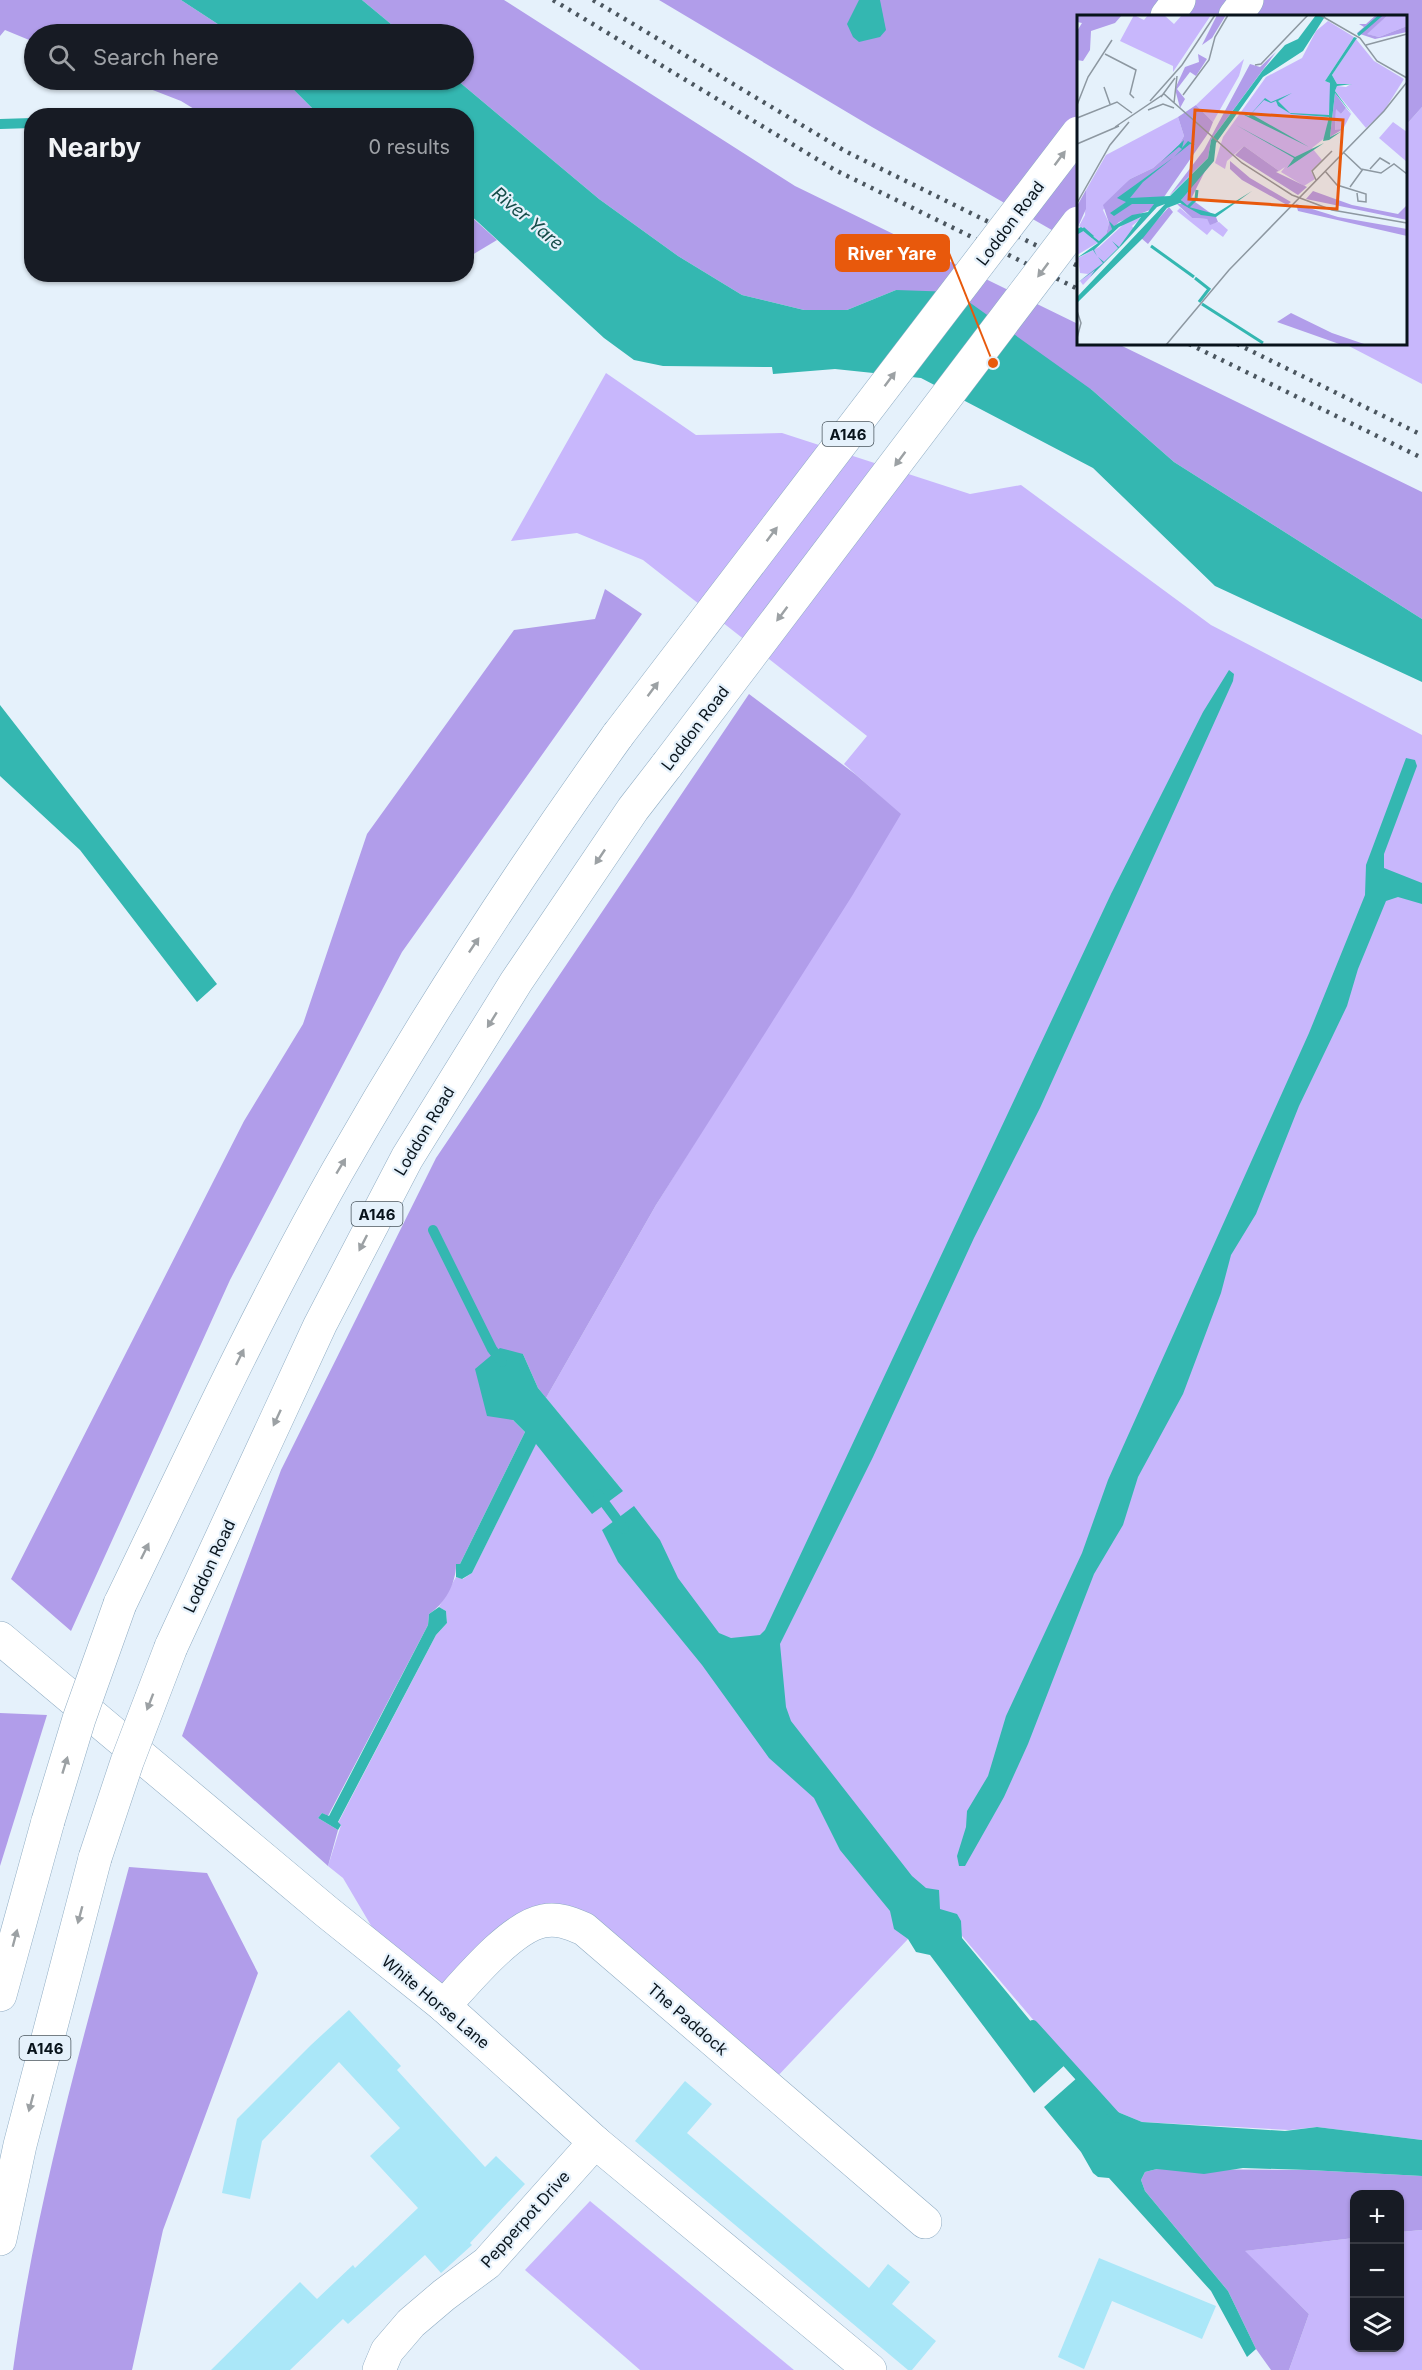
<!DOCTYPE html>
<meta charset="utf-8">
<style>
:root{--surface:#171b24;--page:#242831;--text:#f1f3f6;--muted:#9ea1a6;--line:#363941}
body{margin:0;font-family:Inter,sans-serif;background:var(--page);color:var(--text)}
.controls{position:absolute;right:18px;bottom:18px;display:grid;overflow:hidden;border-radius:12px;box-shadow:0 2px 4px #0004}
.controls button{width:54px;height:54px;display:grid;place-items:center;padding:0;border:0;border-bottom:2px solid var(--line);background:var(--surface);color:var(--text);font:30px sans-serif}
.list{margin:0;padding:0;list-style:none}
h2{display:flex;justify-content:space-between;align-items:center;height:78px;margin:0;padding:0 24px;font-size:26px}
h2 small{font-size:20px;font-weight:400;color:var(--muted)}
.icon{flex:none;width:33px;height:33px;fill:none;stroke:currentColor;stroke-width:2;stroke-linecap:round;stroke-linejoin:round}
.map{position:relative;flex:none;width:1422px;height:2370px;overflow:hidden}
.search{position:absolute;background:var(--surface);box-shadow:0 2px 4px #0004;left:24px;top:24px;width:450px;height:66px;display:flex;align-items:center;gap:15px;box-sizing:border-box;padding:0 21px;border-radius:33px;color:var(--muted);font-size:22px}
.panel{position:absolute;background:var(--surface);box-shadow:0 2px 4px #0004;left:24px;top:108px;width:450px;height:174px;border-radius:24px}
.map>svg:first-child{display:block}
.green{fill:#c8b7fc}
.forest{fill:#b19dea}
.water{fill:#34b7b1}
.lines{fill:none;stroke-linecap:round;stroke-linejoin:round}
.stream{stroke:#34b7b1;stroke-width:10}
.building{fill:#aae7f8}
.minor-casing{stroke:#8facc3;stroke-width:34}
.highway-casing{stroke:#8facc3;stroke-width:34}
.minor{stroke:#fff;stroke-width:33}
.highway{stroke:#fff;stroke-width:33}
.rail{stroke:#4b565f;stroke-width:4.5;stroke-dasharray:3 6;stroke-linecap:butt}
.highway-bridge-casing{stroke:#8facc3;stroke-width:34;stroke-linecap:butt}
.highway-bridge{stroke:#fff;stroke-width:33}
.oneway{fill:#9ca1a4}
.labels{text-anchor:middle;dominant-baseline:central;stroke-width:4.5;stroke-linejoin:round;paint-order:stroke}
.shield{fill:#e5f1fb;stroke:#4a565e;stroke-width:1.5}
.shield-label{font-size:15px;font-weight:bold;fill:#08131b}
.street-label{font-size:16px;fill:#08131b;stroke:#e5f1fb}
.water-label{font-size:18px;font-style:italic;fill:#154c49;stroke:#e5f1fb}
.inset-river{fill:none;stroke:#34b7b1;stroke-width:3}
.inset-road{fill:none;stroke:#8d98a1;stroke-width:1.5}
.view{fill:#e8590c;fill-opacity:0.15;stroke:#e8590c;stroke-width:3}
.inset-edge{fill:none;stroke:#08131b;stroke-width:3}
.leader{fill:none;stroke:#e8590c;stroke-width:2}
.callout-dot{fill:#e8590c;stroke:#e5f1fb;stroke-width:2}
.callout{fill:#e8590c;stroke:#e8590c;stroke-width:2}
.callout-label{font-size:18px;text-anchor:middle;font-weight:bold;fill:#fff}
</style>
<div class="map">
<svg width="1422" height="2370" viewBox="0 0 1422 2370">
<rect width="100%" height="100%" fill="#e5f1fb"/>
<g class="green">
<polygon points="1422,107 1422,384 1345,344 1406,344 1406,125"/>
<polygon points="606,373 696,435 782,433 970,494 1021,485 1211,625 1422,735 1422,2140 1317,2127 1289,2130 1142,2122 1108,2108 940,1910 908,1939 773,2081 580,1912 451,1990 376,1934 343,1878 328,1866 341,1825 338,1823 436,1635 447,1623 446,1611 439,1607 456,1577 463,1579 472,1573 536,1443 623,1491 546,1398 656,1205 900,814 844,764 867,736 643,560 577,533 511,541"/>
<polygon points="590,2201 794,2370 640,2370 525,2270"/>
<polygon points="1422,2230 1422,2370 1289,2370 1309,2314 1244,2251 1354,2238 1354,2348 1400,2348 1400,2232"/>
</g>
<g class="forest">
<polygon points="0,0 181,0 233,34 34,34 34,42 5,30 0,36"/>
<polygon points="362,0 504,0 795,186 1078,324 1078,344 1118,344 1422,492 1422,619 1174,462 1092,390 896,290 847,310 804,310 742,295 678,256 599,199 457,80 464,80 464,34 403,34"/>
<polygon points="659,0 1422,0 1422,107 1406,125 1406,16 1078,16 1078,245 872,127"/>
<polygon points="127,80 284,80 312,108 325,115 204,115 181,101"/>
<polygon points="466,212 497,240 467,258 466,258"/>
<polygon points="605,589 642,614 402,952 230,1280 71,1631 11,1579 244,1121 303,1024 367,834 514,630 595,619"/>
<path d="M749,694l106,80 46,40 -49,82 -196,309 -110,193 -8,-10 -15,-34 -10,66 12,12 -65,132 -4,1c0,18 -11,39 -27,49l-1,11 -100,191 -6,-3 -4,5 20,12 -10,36 -146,-130 99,-266 155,-312z"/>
<polygon points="0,1713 47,1715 0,1866"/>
<path d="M129,1867l78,6 51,100 -95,257 -31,140h-119c23,-171 72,-337 116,-503z"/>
<polygon points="1157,2169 1309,2170 1422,2176 1422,2230 1400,2232 1400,2194 1354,2194 1354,2238 1245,2251 1309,2314 1289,2370 1271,2370 1256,2349 1228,2291 1145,2191 1141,2180 1145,2172"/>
</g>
<g class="water">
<polygon points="181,0 362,0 403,34 233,34"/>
<polygon points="859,0 880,0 886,30 880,37 859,42 853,37 847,24"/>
<polygon points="284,80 457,80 599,199 678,256 742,295 804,310 847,310 896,290 955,292 1092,390 1174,462 1422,619 1422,682 1215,586 1093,468 921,378 835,369 773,374 772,367 663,366 634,360 604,338 467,212 466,116 325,115 312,108"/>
<polygon points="1229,670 1234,674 1233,681 1040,1108 974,1238 873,1457 780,1644 786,1707 791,1721 912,1876 926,1888 939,1890 940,1909 957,1914 961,1921 962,1938 1066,2064 1034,2093 930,1955 916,1952 908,1939 894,1929 890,1911 840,1850 814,1798 769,1758 702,1665 618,1562 602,1530 634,1506 660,1540 678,1578 719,1633 731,1638 760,1635 765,1630 1111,894 1203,712"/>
<polygon points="0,705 217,984 197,1002 80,850 0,776"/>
<polygon points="1406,758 1415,760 1417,766 1384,854 1384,868 1422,883 1422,904 1398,897 1386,901 1358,969 1347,1006 1299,1106 1256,1214 1231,1255 1221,1293 1183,1394 1138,1477 1123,1525 1094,1574 1028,1744 1004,1797 965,1866 959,1866 957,1856 966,1827 967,1811 988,1776 1006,1716 1082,1553 1108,1480 1309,1033 1365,895 1366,865"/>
<polygon points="500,1348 523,1354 538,1388 623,1491 592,1514 536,1444 472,1573 462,1579 456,1577 456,1564 460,1564 525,1432 513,1420 487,1416 475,1369"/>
<polygon points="439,1607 446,1611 447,1623 436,1635 338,1822 341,1825 338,1830 318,1818 322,1813 329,1816 428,1625 429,1614"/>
<polygon points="1078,2077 1108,2108 1142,2122 1285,2131 1317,2127 1422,2140 1422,2176 1309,2170 1243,2168 1204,2174 1157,2169 1145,2172 1141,2180 1145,2191 1228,2291 1256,2349 1247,2357 1211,2291 1109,2178 1098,2177 1093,2173 1081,2152 1044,2107"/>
</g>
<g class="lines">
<g class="stream">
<polyline points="0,124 32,123"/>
<polyline points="433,1230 492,1349 502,1362"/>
<polyline points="598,1494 624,1529"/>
<polyline points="1033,2025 1117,2118"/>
</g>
</g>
<g class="building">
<polygon points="349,2010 401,2066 397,2070 485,2167 496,2156 525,2184 470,2243 472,2245 441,2273 425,2255 348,2324 343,2319 290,2370 211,2370 300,2282 317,2299 353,2265 355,2268 418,2208 370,2156 400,2128 339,2062 262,2141 250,2199 222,2193 237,2119 311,2045"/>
<polygon points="685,2081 712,2104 687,2133 869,2288 888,2264 910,2282 892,2304 936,2341 912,2370 908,2370 635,2141"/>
<polygon points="1099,2258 1216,2306 1202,2339 1112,2301 1084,2369 1058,2357"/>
</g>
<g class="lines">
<defs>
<g id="minor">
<polyline points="0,1638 327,1912 444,2006 595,2142 870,2370"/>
<path d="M444,2006c22,-24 67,-79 99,-85 15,-3 27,2 41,8l341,293"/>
<polyline points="379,2370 387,2351 411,2323 444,2295 487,2263 595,2142"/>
</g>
<g id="highway">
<polyline points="1167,16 1179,0"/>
<polyline points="1235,16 1247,0"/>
<path d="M120,1604c70,-145 138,-292 217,-432 86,-151 180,-296 281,-437"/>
<polyline points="171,1647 320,1325 407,1158 516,982 633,809 667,765"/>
<polyline points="0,1995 48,1821"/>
<polyline points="0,2239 20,2145 95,1858"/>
</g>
</defs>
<use href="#minor" class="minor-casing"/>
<use href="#highway" class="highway-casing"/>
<use href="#minor" class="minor"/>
<use href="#highway" class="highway"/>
<g class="rail">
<polyline points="553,0 835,170 1078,289"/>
<polyline points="593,0 845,151 1078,266"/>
<polyline points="1189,344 1422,458"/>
<polyline points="1237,344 1422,435"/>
</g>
<defs>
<g id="highway-bridge">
<polyline points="618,735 1078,133"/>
<polyline points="667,765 1078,223"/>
<polyline points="48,1821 79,1719 120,1604"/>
<polyline points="95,1858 127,1762 171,1647"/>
</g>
</defs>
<use href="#highway-bridge" class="highway-bridge-casing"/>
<use href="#highway-bridge" class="highway-bridge"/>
</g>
<defs><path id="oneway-solid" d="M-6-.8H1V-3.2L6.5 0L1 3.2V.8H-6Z" transform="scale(1.5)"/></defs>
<g class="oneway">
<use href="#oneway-solid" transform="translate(1060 158) rotate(-53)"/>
<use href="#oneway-solid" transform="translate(1043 270) rotate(127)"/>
<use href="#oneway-solid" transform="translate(890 379) rotate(-53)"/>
<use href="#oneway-solid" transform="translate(900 459) rotate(127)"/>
<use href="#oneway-solid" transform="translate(772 534) rotate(-53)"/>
<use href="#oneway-solid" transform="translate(782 614) rotate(127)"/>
<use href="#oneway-solid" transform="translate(653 689) rotate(-53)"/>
<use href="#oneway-solid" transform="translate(600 857) rotate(124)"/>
<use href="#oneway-solid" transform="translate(474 945) rotate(-56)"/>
<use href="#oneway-solid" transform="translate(492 1020) rotate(122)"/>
<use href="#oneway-solid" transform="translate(341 1166) rotate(-59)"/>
<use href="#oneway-solid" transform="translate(363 1243) rotate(117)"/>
<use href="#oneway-solid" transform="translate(240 1357) rotate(-64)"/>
<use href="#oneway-solid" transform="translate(277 1418) rotate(115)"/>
<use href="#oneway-solid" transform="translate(145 1551) rotate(-64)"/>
<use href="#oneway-solid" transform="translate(150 1702) rotate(111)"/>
<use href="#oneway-solid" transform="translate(65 1765) rotate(-73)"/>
<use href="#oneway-solid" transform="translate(80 1915) rotate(105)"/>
<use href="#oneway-solid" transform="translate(15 1938) rotate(-75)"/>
<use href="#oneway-solid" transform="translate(31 2103) rotate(105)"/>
</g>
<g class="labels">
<g class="shield">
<rect x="822.5" y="422" width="51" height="24" rx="4.5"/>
<rect x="351.5" y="1202" width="51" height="24" rx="4.5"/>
<rect x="19.5" y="2036" width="51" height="24" rx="4.5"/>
</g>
<g class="shield-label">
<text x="848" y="434">A146</text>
<text x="377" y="1214">A146</text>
<text x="45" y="2048">A146</text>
</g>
<g class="street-label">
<text transform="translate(1010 223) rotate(-53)">Loddon Road</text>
<text transform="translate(695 728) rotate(-53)">Loddon Road</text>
<text transform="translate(424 1131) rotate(-59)">Loddon Road</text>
<text transform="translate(209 1566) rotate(-65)">Loddon Road</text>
<text transform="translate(436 2002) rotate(40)">White Horse Lane</text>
<text transform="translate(688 2019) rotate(41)">The Paddock</text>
<text transform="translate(525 2219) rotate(-48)">Pepperpot Drive</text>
</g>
<g class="water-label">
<text transform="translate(528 218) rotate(40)">River Yare</text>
</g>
</g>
<g transform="translate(1077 15)">
<rect width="330" height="330" fill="#e5f1fb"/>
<path d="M57,0l10,5 4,-5h16l10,9 8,-9h29l-38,57v-6l-53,-25zM311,0h19v11l-28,11 -13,-3zM251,6l26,16 -29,44 5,2v22l-4,32 -14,11 10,12 -11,11 4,8 -11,7 -23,-14 4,-5 -6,4 -35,-25 -17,15 -2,8 -10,-6 8,-26 43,-60 36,-19 14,-27zM279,24l18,22 30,18 -20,32 -18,17 -31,-37 2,-5 9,1 5,-3h-14l-5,-9zM167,44l-5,17 -26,46 -17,-17zM259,93l5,6 5,-6 5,6 -8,15 -8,2zM101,102l6,19 -5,9 -26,23 -23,11 -27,31 6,13 -3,12 -7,6 -20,-15 6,-11 1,-25 20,-35zM316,107l14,10v30l-28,-24zM103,193l12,10 15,1 3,5 9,-2 9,8 -5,7 -11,-8 -5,6 -30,-24zM66,202l-11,9 3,4 -52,55 -3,-4 8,-7 -8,-1 -2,-15 21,-11 27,-25zM5,215l17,12 -22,13v-21z" fill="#c8b7fc"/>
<path d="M0,0h45l-7,8 -24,8 -1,19 -7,11 -6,-1v-29l5,-8 -5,-1zM140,0h9l-14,23 -10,7zM299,0h12l-21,19 12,3 28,-11v6l-32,7 -18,-6 7,-6 -5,-3h7zM199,37l-65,88 -3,18 -39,38 35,-46 46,-86 10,3zM121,39l9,5 -11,17 -6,-4 -13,17 8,10 -5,9 -5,-19 10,-22 14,-5zM258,78l11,15 -5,6 -5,-5 -1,21 8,-1 -13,8zM119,90l17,17 -4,10 -45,65 -14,13 -31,12 -13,13 3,-12 -6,-18 27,-26 23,-11 26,-23 5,-9 -6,-19zM167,131l35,25 -3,1 31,15 -9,8 -63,-40zM153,146l20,17 41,24 -4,3 -45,-25 -12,-11zM129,154l-15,30 25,18 2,5 -8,3 -3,-6 -15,-1 -15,-14h5l-1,-6zM9,175v19l-9,20v-23zM236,176l39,14 46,9 9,-9v15l-101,-21zM219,189l42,13 69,12v7l-109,-25zM92,192l4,5 -25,32 -7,-6zM214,298l41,20 35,12h-25l-65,-23z" fill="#b19dea"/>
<path d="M239,0h10l-23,36 -40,26 -47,66 -2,18 -33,39 8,7 26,7 37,-23 -36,26 -15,-2 -21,-12 -13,5 -24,30 -66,65v-6l88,-93 -8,3 -34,37 -33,33 5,-7 -18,13 26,-20 -5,-6 6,5 14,-14 -6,-7 7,6 22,-30 -22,10 -25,23 3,6 -4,-6 -16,8 21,-15 -16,-13 -5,4v-5l4,-2 18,14 13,-12 -3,-8 5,5 18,-11 16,-3 6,-8h-22l-18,12 -4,-3 16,-11 -9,-4 57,-41 8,-8 -3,-2 -18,15 23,-22 -2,8 6,-7 7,4 -5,-1 -47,38 -13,16 40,-2 38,-38 3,-18 52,-70 22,-25 13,-6zM277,22l3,1 -25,37 5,9h15l-15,2 -2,5 17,23 -17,-21 -5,44 12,-6 -13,9 -6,1 6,-24 -38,-3 -13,-8 -2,-5 -5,2 -7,-3 -13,14 58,33 -67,-33 7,2 16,-18 6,4 21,-9 -14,8 12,12 39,2 1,-32 -5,-2zM159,110l59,32 29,-14 -37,25 7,-10z" fill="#34b7b1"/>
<path class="inset-river" d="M281,20l23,-20M111,192l8,-8 1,-9M0,218l7,-4 9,8M74,231l43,31M118,263l14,11 -10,13M125,289l61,39"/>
<path class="inset-road" d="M243,0l40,23 17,23 30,17M289,30l41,-11M28,39l31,16 -6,24 4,4M178,50l6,-1 47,-49M27,72l6,17M106,80l26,-35 6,-23 13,-22M84,82l14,-19M73,86l32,-36 33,-50M97,88l3,-27M0,90l11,-28 24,-37M71,95l15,-6 11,4M0,103l40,-16 15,11M38,112l49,-33 78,69 50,32 40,15 75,13M0,129l42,-18M266,137l18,17 20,4 13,-9 13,10M293,154l10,-11 10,6M248,156l12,14 29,9v8l-8,-1 -1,-8M239,165l-4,-9 20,-20M273,172l13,-18M0,188l33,-58 19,-23M0,296l4,12 -4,15M89,330l63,-75 155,-159 23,-29"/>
<path class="view" d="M118,95l148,10 -6,89 -148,-10z"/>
<rect width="330" height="330" class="inset-edge"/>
</g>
<path class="leader" d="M993 363L949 253"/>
<circle class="callout-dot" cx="993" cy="363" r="6"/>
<rect class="callout" x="836" y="235" width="113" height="36" rx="6"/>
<g class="callout-label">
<text x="892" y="260">River Yare</text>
</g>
</svg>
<div class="controls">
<button>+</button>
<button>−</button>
<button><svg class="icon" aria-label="layers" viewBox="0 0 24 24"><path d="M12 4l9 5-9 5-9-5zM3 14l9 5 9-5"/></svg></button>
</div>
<div class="search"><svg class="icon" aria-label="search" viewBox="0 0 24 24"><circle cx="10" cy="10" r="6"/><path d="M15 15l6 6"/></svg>Search here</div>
<section class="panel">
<h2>Nearby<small>0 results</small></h2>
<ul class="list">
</ul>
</section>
</div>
